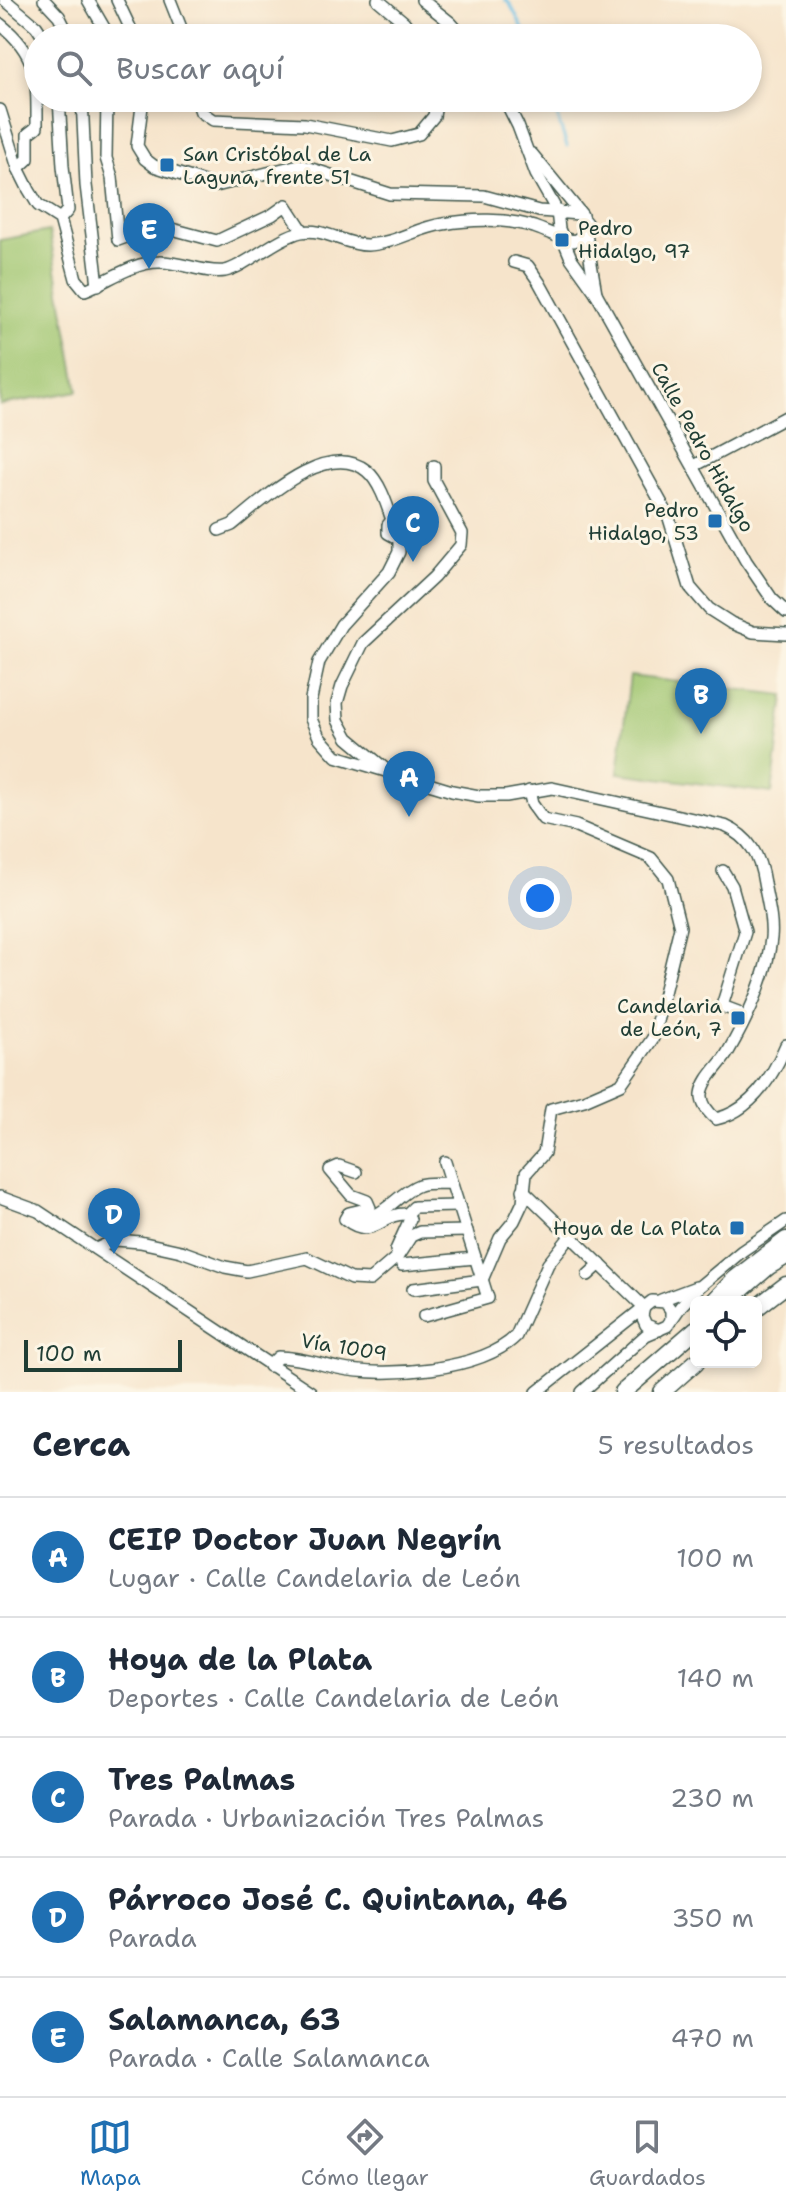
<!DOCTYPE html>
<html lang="es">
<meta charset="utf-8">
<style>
:root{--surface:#fff;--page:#f6f6f7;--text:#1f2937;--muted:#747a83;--line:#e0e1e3;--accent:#1f6fb2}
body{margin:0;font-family:"Shantell Sans",sans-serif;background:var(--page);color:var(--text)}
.controls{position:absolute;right:24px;bottom:24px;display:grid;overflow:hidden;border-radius:12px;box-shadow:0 4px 12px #0003}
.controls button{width:72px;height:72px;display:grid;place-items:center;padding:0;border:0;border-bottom:2px solid var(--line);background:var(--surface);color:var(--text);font:40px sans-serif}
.scale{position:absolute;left:24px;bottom:20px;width:158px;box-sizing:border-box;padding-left:8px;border:4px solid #1f3d34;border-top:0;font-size:22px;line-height:28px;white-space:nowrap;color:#1f3d34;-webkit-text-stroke:6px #fcf5e5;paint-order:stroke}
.you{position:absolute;left:540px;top:898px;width:28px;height:28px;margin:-20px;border:6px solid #fff;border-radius:50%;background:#1a73e8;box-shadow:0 0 0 12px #1a73e833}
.badge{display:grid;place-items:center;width:52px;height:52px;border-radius:50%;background:var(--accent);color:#fff;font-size:26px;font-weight:700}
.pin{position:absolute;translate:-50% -66px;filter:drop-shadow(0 2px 4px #0008)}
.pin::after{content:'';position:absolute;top:42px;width:28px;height:24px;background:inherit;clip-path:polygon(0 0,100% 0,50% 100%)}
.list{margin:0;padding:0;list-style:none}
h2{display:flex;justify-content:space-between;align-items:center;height:104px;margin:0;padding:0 32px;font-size:34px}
h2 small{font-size:26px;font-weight:400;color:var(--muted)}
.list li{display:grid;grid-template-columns:52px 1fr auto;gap:24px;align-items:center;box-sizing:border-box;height:120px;padding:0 32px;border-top:2px solid var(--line)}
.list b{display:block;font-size:30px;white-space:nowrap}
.list p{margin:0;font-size:26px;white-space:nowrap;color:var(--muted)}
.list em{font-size:26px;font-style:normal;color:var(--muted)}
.icon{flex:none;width:44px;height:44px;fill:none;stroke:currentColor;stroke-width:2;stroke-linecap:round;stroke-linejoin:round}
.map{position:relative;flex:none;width:786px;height:1392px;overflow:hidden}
.search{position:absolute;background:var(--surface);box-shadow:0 4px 12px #0003;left:24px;right:24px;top:24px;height:88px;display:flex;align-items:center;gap:20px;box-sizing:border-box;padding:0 28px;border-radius:44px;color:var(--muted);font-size:30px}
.sheet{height:704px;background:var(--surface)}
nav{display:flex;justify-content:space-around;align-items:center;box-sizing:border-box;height:112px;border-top:2px solid var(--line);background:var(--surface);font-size:22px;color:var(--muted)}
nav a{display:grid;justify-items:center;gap:4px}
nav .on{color:var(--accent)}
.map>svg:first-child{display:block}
.green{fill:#a0c671;stroke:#608252;stroke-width:2}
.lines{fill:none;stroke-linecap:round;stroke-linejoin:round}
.stream{stroke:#69bfe6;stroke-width:3}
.minor-casing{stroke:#3f564b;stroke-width:14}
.highway-casing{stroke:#3f564b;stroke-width:19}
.minor{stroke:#fff;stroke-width:11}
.highway{stroke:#fff;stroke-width:16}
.poi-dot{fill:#1f6fb2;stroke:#fcf5e5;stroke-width:3}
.labels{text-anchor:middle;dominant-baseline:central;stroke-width:6;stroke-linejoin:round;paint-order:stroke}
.poi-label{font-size:20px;fill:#1f3d34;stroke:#fcf5e5;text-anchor:end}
.street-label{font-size:20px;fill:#1f3d34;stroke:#fcf5e5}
</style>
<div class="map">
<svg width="786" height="1392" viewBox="0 0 786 1392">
<rect width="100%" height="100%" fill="#fcf5e5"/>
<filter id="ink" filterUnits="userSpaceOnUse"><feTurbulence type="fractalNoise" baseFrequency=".0125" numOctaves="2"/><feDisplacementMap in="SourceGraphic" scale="16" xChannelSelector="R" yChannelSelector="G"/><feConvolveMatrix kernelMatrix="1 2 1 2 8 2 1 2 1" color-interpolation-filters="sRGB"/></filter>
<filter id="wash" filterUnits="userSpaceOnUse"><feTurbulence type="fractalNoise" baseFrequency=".006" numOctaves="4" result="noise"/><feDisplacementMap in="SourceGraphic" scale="32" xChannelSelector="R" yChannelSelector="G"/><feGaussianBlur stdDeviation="1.8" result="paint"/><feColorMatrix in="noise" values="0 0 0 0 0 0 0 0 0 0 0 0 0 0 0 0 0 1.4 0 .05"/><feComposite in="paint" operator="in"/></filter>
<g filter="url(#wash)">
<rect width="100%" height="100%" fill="#f6e4cb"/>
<g class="green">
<polygon points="49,231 78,391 0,405 0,240"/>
<polygon points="630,676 784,695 772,793 618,773"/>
</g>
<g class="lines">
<g class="stream">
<polyline points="505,0 510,4 528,38"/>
<polyline points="551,98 567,146"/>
</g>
</g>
</g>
<g filter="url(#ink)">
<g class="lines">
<defs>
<g id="minor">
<polyline points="5,0 36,26 44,38"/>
<polyline points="44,0 59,16 70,38"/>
<polyline points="88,0 110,38"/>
<polyline points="117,0 135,38"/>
<polyline points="170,0 185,38"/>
<polyline points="378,0 404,22 416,38"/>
<polyline points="422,0 451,23 464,38"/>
<path d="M0,24c39,31 37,56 37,103l-9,7v25l-10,9"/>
<polyline points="59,98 63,166 68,210 60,219"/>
<polyline points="82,98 86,185 98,285"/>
<polyline points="107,98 106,158 112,177 118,240 148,229 168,228 217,241 272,215 286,205 303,231"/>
<polyline points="143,98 137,146 145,159 154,166 216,186 299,165 390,194 484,196 539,211 579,214 587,224 586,234 596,293"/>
<polyline points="196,98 201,112 213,120 305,124 392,141 419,134 434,116 437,98"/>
<polyline points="504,98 518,126 536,174 557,211 559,229 571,258 596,293 746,561 772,599 786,612"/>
<path d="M0,110l18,58 11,22 9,15 22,14 16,60 9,11c23,-9 48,-28 74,-28 21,-1 45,12 66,9 20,-4 52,-34 76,-39 22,-5 44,13 66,13 27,-1 49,-17 76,-21 28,-5 63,-6 91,3 14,5 25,11 40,14l12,-7"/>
<polyline points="532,154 582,215"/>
<polyline points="514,262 528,266 539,282 668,515 690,587 709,609 731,623 753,632 786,634"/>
<polyline points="694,466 786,417"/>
<path d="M392,520h10l5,11 -8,8v13l-10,20 -48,53 -22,37 -8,37v20l8,18 17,19 116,35 27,5h27l46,-8 173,38c25,11 35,30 39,57 3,17 9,37 7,55 -4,39 -24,81 -43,114 -7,13 -24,26 -26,42 -1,11 7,19 14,25 35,-8 57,-43 70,-74"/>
<path d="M219,530l13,-5c29,-23 95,-87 135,-54 13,11 20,34 25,49l-4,5v8l11,6"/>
<polyline points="384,768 348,738 338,720 337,703 342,686 363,643 434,577 461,545 462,533 434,481 434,466"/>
<polyline points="723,871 732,886 745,932 722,1006 738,1012"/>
<polyline points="523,1190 644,1307"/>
<polyline points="0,1197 38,1211 311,1392"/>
<polyline points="349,1213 370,1208 367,1201 351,1195 330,1170 339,1166 356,1172"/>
<path d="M348,1214l-3,5c29,23 36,-7 62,-5l7,-7 45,-1"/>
<path d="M348,1214c29,17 46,-20 71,-29 9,-3 23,-1 32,-2"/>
<polyline points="96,1249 116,1240 140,1242 181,1251 225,1267 247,1271 307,1258 351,1279 370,1280 398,1256 411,1236 420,1232 467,1231"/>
<polyline points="396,1250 410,1219 407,1214"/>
<polyline points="402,1265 475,1258"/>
<polyline points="588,1275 600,1264"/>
<polyline points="413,1289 482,1280 500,1238 514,1221 523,1202 526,1173 544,1153 551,1109 584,1100 621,1084 653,1038 680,927 668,879 651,858 576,826 543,819 532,804 529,791"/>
<polyline points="661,1300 696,1287"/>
<polyline points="644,1307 642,1316 646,1325 659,1330"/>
<polyline points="424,1316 488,1298 445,1162"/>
<path d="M269,1366l9,-9c21,0 40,7 60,11 47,10 143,3 178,-32l32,-72 24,-30"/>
<polyline points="537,1392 652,1301 665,1302 671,1310 671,1319"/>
<polyline points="582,1392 646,1335 667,1326 681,1306 700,1286 742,1251 786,1221"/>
</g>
<g id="highway">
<polyline points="713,1302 735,1279 786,1240"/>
<polyline points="727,1302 769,1266 786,1256"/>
<polyline points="756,1308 786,1285"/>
<polyline points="623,1392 696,1329"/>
<polyline points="662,1392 696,1362"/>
</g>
</defs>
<use href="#minor" class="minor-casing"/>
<use href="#highway" class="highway-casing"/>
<use href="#minor" class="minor"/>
<use href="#highway" class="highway"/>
</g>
</g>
<g class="poi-dot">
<rect x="159" y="157" width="16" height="16" rx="4"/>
<rect x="554" y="232" width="16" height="16" rx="4"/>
<rect x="707" y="513" width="16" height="16" rx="4"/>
<rect x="730" y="1010" width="16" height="16" rx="4"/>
<rect x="729" y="1220" width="16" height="16" rx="4"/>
</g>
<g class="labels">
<g class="poi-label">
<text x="183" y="154" text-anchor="start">San Cristóbal de La<tspan x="183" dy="23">Laguna, frente 51</tspan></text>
<text x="578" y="228" text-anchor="start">Pedro<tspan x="578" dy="23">Hidalgo, 97</tspan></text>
<text x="699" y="510">Pedro<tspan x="699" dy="23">Hidalgo, 53</tspan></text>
<text x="722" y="1006">Candelaria<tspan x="722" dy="23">de León, 7</tspan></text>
<text x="721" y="1228">Hoya de La Plata</text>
</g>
<g class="street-label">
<text transform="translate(703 447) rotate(61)">Calle Pedro Hidalgo</text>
<text transform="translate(344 1347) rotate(9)">Vía 1009</text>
</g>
</g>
</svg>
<div class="controls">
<button><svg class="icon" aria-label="locate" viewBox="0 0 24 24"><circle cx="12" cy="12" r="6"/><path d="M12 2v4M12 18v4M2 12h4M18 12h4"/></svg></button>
</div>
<div class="scale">100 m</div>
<div class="you"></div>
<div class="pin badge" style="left:409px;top:817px">A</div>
<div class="pin badge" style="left:701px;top:734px">B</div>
<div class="pin badge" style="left:413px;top:562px">C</div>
<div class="pin badge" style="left:114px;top:1254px">D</div>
<div class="pin badge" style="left:149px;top:269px">E</div>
<div class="search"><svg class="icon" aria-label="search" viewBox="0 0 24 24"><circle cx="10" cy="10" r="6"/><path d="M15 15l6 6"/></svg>Buscar aquí</div>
</div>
<section class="sheet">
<h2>Cerca<small>5 resultados</small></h2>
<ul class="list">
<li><span class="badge">A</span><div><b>CEIP Doctor Juan Negrín</b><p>Lugar · Calle Candelaria de León</p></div><em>100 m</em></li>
<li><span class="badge">B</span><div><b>Hoya de la Plata</b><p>Deportes · Calle Candelaria de León</p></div><em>140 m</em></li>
<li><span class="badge">C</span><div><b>Tres Palmas</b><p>Parada · Urbanización Tres Palmas</p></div><em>230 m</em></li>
<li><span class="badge">D</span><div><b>Párroco José C. Quintana, 46</b><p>Parada</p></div><em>350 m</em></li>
<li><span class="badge">E</span><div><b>Salamanca, 63</b><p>Parada · Calle Salamanca</p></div><em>470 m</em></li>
</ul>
</section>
<nav>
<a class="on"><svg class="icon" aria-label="map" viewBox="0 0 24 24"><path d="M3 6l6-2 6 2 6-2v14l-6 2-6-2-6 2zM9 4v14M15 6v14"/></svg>Mapa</a>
<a><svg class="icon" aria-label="directions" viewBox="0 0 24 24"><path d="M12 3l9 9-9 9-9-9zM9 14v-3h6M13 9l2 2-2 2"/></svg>Cómo llegar</a>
<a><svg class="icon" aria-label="saved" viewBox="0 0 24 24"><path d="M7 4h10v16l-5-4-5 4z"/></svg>Guardados</a>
</nav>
